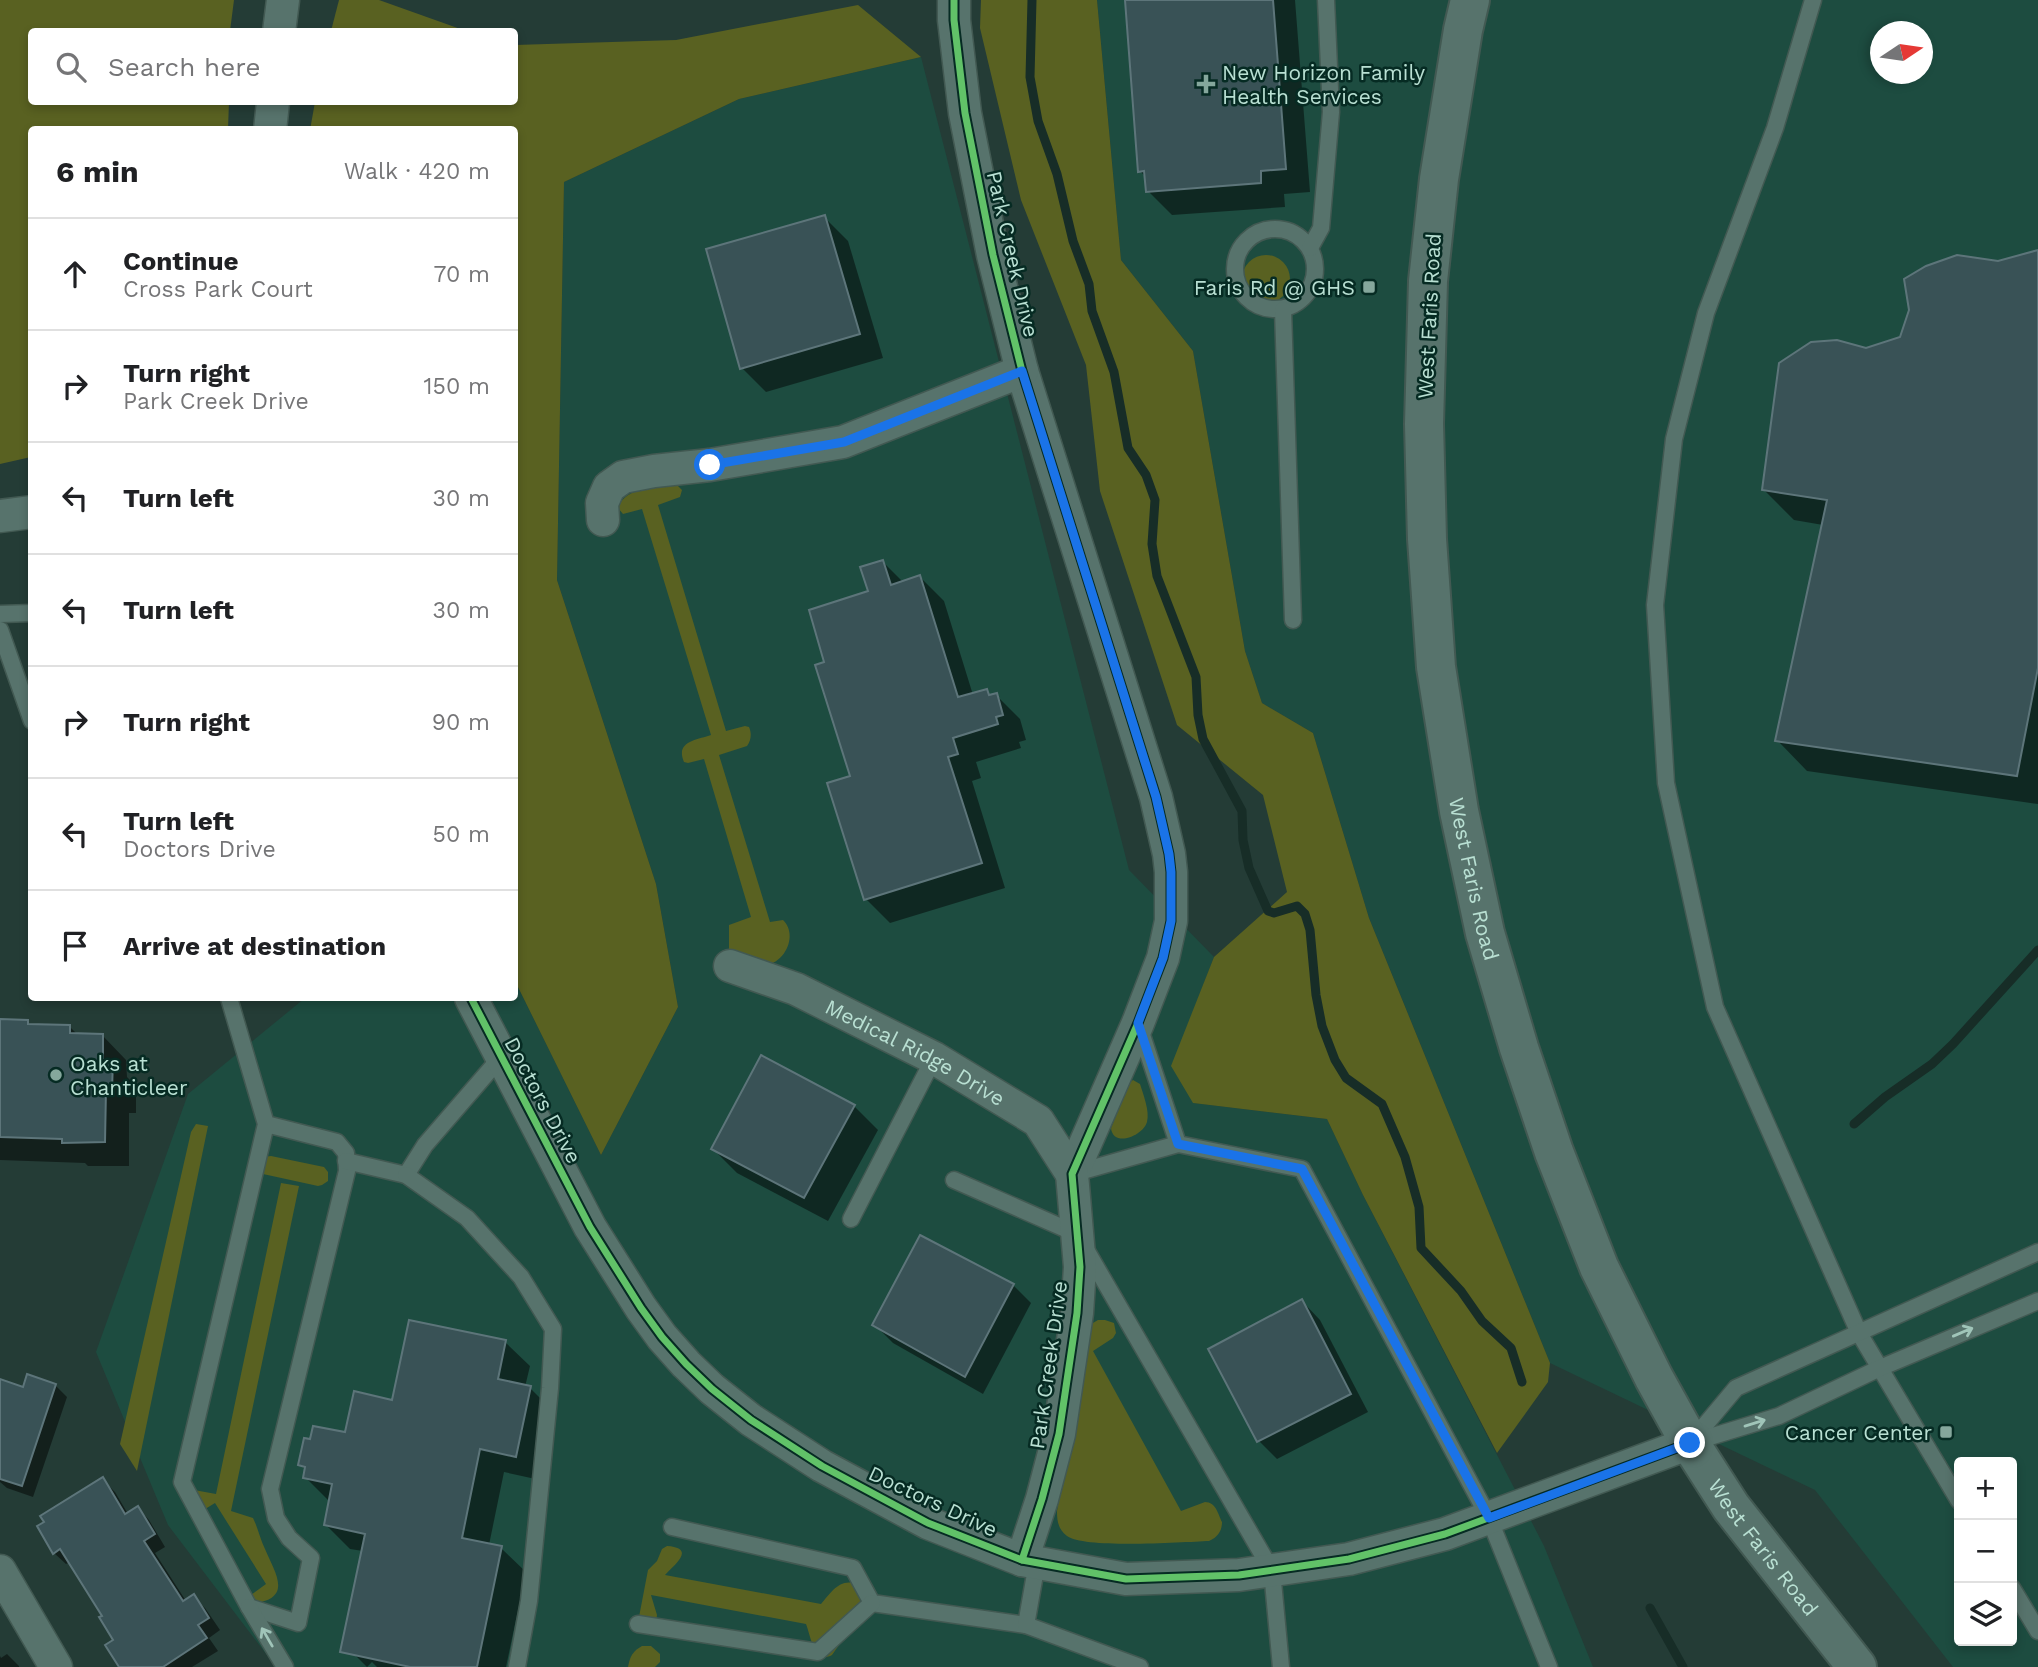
<!DOCTYPE html>
<meta charset="utf-8">
<style>
:root{--surface:#fff;--page:#f6f6f6;--text:#202124;--muted:#757577;--line:#e0e0e0}
body{margin:0;font-family:"Work Sans",sans-serif;background:var(--page);color:var(--text)}
.controls{position:absolute;right:21px;bottom:21px;display:grid;overflow:hidden;border-radius:7px;box-shadow:0 4px 10px #0003}
.controls button{width:63px;height:63px;display:grid;place-items:center;padding:0;border:0;border-bottom:2px solid var(--line);background:var(--surface);color:var(--text);font:35px sans-serif}
.compass{position:absolute;left:1870px;top:21px;width:63px;height:63px;border-radius:50%;background:var(--surface);box-shadow:0 4px 10px #0003;rotate:77deg}
.stop{position:absolute;width:21px;height:21px;margin:-16px;border:5px solid #1a73e8;border-radius:50%;background:#fff}
.stop.end{background:#1a73e8;border-color:#fff;box-shadow:0 2px 7px #0008}
.list{margin:0;padding:0;list-style:none}
h2{display:flex;justify-content:space-between;align-items:center;height:91px;margin:0;padding:0 28px;font-size:30px}
h2 small{font-size:23px;font-weight:400;color:var(--muted)}
.list li{display:grid;grid-template-columns:46px 1fr auto;gap:21px;align-items:center;box-sizing:border-box;height:112px;padding:0 28px;border-top:2px solid var(--line)}
.list b{display:block;font-size:26px;white-space:nowrap}
.list p{margin:0;font-size:23px;white-space:nowrap;color:var(--muted)}
.list em{font-size:23px;font-style:normal;color:var(--muted)}
.icon{flex:none;width:38px;height:38px;fill:none;stroke:currentColor;stroke-width:2;stroke-linecap:round;stroke-linejoin:round}
.map{position:relative;flex:none;width:2038px;height:1667px;overflow:hidden}
.search{position:absolute;background:var(--surface);box-shadow:0 4px 10px #0003;left:28px;top:28px;width:490px;height:77px;display:flex;align-items:center;gap:18px;box-sizing:border-box;padding:0 24px;border-radius:7px;color:var(--muted);font-size:26px}
.panel{position:absolute;background:var(--surface);box-shadow:0 4px 10px #0003;left:28px;top:126px;width:490px;height:875px;border-radius:7px}
.map>svg:first-child{display:block}
.built{fill:#1d4c40;fill-rule:evenodd}
.green{fill:#596121}
.shadow{fill:#0007}
.lines{fill:none;stroke-linecap:round;stroke-linejoin:round}
.stream{stroke:#172d27;stroke-width:9}
.building{fill:#395256;stroke:#5d757a;stroke-width:2}
.lane-casing{stroke:#425952;stroke-width:19}
.street-casing{stroke:#425952;stroke-width:35}
.secondary-casing{stroke:#425952;stroke-width:42}
.lane{stroke:#57736c;stroke-width:16}
.street{stroke:#57736c;stroke-width:32}
.secondary{stroke:#57736c;stroke-width:38}
.cycleway-casing{stroke:#062b23;stroke-width:11}
.cycleway{stroke:#61c268;stroke-width:7}
.oneway{stroke:#a0c5b9}
.route{stroke:#1a73e8;stroke-width:9}
.poi-dot{fill:#85a79c;stroke:#062b23;stroke-width:2.5}
.labels{text-anchor:middle;dominant-baseline:central;stroke-width:5;stroke-linejoin:round;paint-order:stroke}
.poi-label{font-size:21px;fill:#b9e0d3;stroke:#062b23;text-anchor:start}
.street-label{font-size:21px;fill:#b9e0d3;stroke:#062b23}
</style>
<div class="map">
<svg width="2038" height="1667" viewBox="0 0 2038 1667">
<rect width="100%" height="100%" fill="#243c36"/>
<g class="built">
<path d="M1097,0h941v1667h-85l-138,-177 -265,-127 -181,-445 -56,-185 -51,-30 -17,-52 -52,-300 -72,-91zM1881,32h42v42h-42zM1959,1462h53v179h-53z"/>
<polygon points="921,57 1129,870 1214,957 1172,1067 1194,1103 1327,1119 1363,1195 1544,1546 1593,1667 276,1667 168,1525 96,1352 188,1094 305,998 514,998 515,981 601,1155 678,1007 656,884 557,580 564,182 739,99"/>
</g>
<g class="green">
<polygon points="0,0 234,0 230,31 32,32 32,102 229,102 228,129 32,130 31,457 0,464"/>
<polygon points="339,0 379,0 466,31 331,31"/>
<polygon points="981,0 1097,0 1121,260 1193,351 1245,651 1262,703 1313,733 1369,918 1550,1363 1548,1382 1497,1453 1363,1195 1327,1119 1193,1103 1171,1066 1214,957 1287,892 1263,795 1177,725 1100,491 1086,365 1021,200 980,28"/>
<polygon points="858,5 921,57 739,99 564,182 557,580 656,884 678,1007 601,1155 515,981 514,130 310,130 315,102 514,102 515,45 676,40"/>
<circle cx="1266" cy="279" r="24"/>
<path d="M677,485l5,5 -2,7 -22,8 68,226 19,-5 4,1c3,7 2,13 -2,19l-28,9 51,167 13,-2c16,15 1,47 -22,45 -10,-1 -23,-10 -32,-14v-26l22,-8 -47,-158 -16,4 -4,-1c-9,-21 13,-22 27,-27l-69,-226 -19,5 -5,-6c7,-22 40,-20 59,-23z"/>
<path d="M1133,1080l7,4c3,10 10,27 7,38 -4,14 -34,26 -36,6l18,-45z"/>
<polygon points="196,1124 208,1126 137,1471 120,1444 191,1132"/>
<polygon points="271,1156 324,1167 328,1172 328,1181 322,1185 318,1186 263,1174 259,1171 263,1157"/>
<path d="M281,1183l18,3 -68,325 22,7c5,10 7,21 12,31 9,22 29,49 -10,54l-4,-8 15,-11 -51,-81 -18,11 -3,-24 22,4z"/>
<path d="M1098,1320h7l9,3 2,10 -3,5 -20,13 88,160 24,-9c11,0 13,12 17,20 0,9 -4,15 -13,19 -25,1 -125,8 -142,-5 -9,-7 -10,-15 -10,-25l29,-184z"/>
<path d="M667,1546c30,2 7,19 -2,29l156,29c9,-10 17,-24 32,-21l11,16 -1,12 -31,44c-18,10 -21,-18 -26,-31l-155,-29 6,20 -1,7 -17,-5 9,-47 9,-9 5,-12z"/>
<path d="M642,1646h9l9,8v8l-5,5h-27c2,-11 5,-16 14,-21z"/>
</g>
<g class="shadow">
<polygon points="1126,0 1295,0 1310,192 1284,194 1285,207 1172,215 1148,191 1147,178 1140,171"/>
<polygon points="824,217 848,241 883,358 766,392 742,368"/>
<polygon points="2038,249 2038,804 1807,771 1777,740 1823,525 1794,520 1764,490 1866,350 1901,338 1999,263 2035,253"/>
<polygon points="883,562 903,582 920,577 944,601 973,695 987,691 992,696 996,695 1020,719 1026,740 1019,742 1021,748 976,762 981,778 972,781 1005,888 890,923 866,899 852,777 827,664 870,592"/>
<polygon points="0,1021 27,1022 31,1026 69,1026 78,1035 102,1035 126,1060 127,1077 136,1086 136,1113 129,1113 129,1166 88,1166 85,1163 0,1160"/>
<polygon points="854,1106 878,1130 828,1221 737,1173 713,1149"/>
<polygon points="1013,1285 1031,1303 983,1394 893,1343 875,1325"/>
<polygon points="1302,1301 1320,1320 1368,1412 1277,1459 1259,1441 1210,1349"/>
<polygon points="505,1342 530,1366 525,1387 530,1388 554,1412 540,1480 504,1472 489,1545 501,1548 526,1572 506,1667 377,1667 372,1662 367,1667 344,1644 363,1551 350,1549 326,1525 329,1501 305,1477 306,1471 300,1464 393,1402"/>
<polygon points="0,1381 24,1389 55,1385 67,1397 33,1497 7,1488 0,1482"/>
<polygon points="103,1480 115,1492 128,1514 138,1508 149,1520 165,1547 155,1553 186,1601 193,1597 205,1608 220,1630 209,1638 218,1651 192,1667 121,1667 116,1640 104,1616 70,1562 66,1564 54,1553"/>
<polygon points="7,1654 19,1666 19,1667 0,1667 0,1656 1,1658"/>
</g>
<g class="lines">
<g class="stream">
<polyline points="1032,0 1030,77 1038,121 1057,174 1073,241 1089,284 1092,311 1114,372 1128,448 1146,475 1155,500 1152,544 1157,576 1196,677 1198,715 1203,739 1242,811 1243,840 1249,868 1268,911 1274,913 1297,906 1305,914 1310,930 1316,995 1322,1026 1335,1060 1346,1078 1382,1104 1405,1157 1419,1207 1421,1248 1461,1291 1482,1321 1511,1348 1522,1382"/>
<polyline points="1854,1124 1885,1097 1932,1064 1953,1044 2038,950"/>
<polyline points="1650,1608 1683,1667"/>
</g>
</g>
<g class="building">
<polygon points="1125,0 1273,0 1286,169 1261,171 1261,183 1146,192 1144,171 1138,172"/>
<polygon points="825,215 860,334 740,369 706,249"/>
<polygon points="2038,250 2038,668 2017,776 1775,741 1827,500 1762,490 1779,363 1811,342 1837,340 1866,348 1900,337 1909,310 1904,279 1926,266 1957,255 1998,261"/>
<polygon points="883,560 891,585 920,575 958,697 987,689 989,695 997,693 1003,715 996,717 998,724 953,738 958,754 948,757 982,863 864,900 827,783 850,776 815,665 824,662 809,610 868,591 860,567"/>
<polygon points="0,1019 28,1020 28,1024 70,1025 70,1033 103,1034 103,1060 113,1060 112,1090 106,1089 105,1142 62,1143 62,1139 0,1137"/>
<polygon points="761,1055 855,1105 804,1198 711,1149"/>
<polygon points="920,1235 1014,1284 965,1377 872,1325"/>
<polygon points="1302,1299 1351,1394 1257,1442 1208,1349"/>
<polygon points="409,1320 506,1340 498,1379 531,1386 516,1457 480,1449 462,1538 502,1546 477,1667 410,1667 340,1652 365,1534 324,1525 332,1484 303,1478 305,1467 298,1465 304,1438 310,1439 313,1426 345,1432 354,1391 392,1400"/>
<polygon points="27,1374 56,1384 22,1486 0,1479 0,1379 23,1387"/>
<polygon points="103,1477 125,1514 138,1506 155,1534 144,1541 183,1601 194,1594 209,1618 198,1625 207,1638 163,1667 119,1667 105,1645 113,1640 99,1617 102,1616 60,1549 53,1554 37,1526 44,1522 40,1516"/>
</g>
<g class="lines">
<defs>
<g id="lane">
<polyline points="1813,0 1775,128 1706,313 1674,439 1655,605 1666,783 1715,1007 1859,1333 1959,1501"/>
<circle cx="1275" cy="269" r="40"/>
<polyline points="1310,248 1321,228 1331,112 1326,0"/>
<polyline points="1283,310 1293,620"/>
<polyline points="0,614 32,613"/>
<polyline points="0,630 32,721"/>
<polyline points="229,998 266,1124 182,1482 249,1607 298,1623 311,1558 289,1538 276,1518 270,1489 347,1171 346,1153 337,1142 266,1124"/>
<polyline points="1139,1026 1178,1144 1302,1169 1489,1518 1549,1667"/>
<polyline points="346,1161 406,1175 425,1145 501,1057"/>
<polyline points="1072,1174 1178,1144"/>
<polyline points="406,1175 467,1218 521,1277 553,1329 550,1388 529,1601 517,1667"/>
<polyline points="954,1180 1077,1234 1272,1571 1281,1667"/>
<polyline points="851,1219 934,1058"/>
<polyline points="1690,1443 1736,1388 2038,1252"/>
<polyline points="1690,1443 1779,1416 1880,1368 2038,1301"/>
<polyline points="672,1527 853,1568 872,1603 1026,1625"/>
<polyline points="1037,1563 1026,1625 1140,1667"/>
<polyline points="2012,1588 2038,1631"/>
<polyline points="249,1607 285,1667"/>
<polyline points="638,1624 818,1652 872,1603"/>
</g>
<g id="street">
<polyline points="954,0 954,20 965,113 993,255 1022,371 1156,797 1169,854 1171,872 1171,921 1163,958 1138,1023 1072,1174 1080,1267 1077,1313 1059,1434 1042,1499 1022,1560"/>
<polyline points="279,32 283,0"/>
<polyline points="270,130 273,102"/>
<polyline points="0,516 32,512"/>
<polyline points="603,520 602,503 609,487 623,477 654,471 710,465 843,442 1022,371"/>
<path id="s1" d="M730,966l66,23 138,69 104,63 34,53"/>
<polyline points="471,998 590,1227 641,1308 662,1337 686,1364 712,1389 751,1420 822,1466 928,1523 1022,1560 1126,1579 1239,1575 1349,1559 1445,1534 1690,1443"/>
<polyline points="0,1571 56,1667"/>
</g>
<g id="secondary">
<path id="s2" d="M1470,0l-7,30 -24,149 -11,102 -4,143 3,115 9,128 23,144 26,122 34,115 35,104 45,115 55,111 36,65 41,64 126,160"/>
</g>
</defs>
<use href="#lane" class="lane-casing"/>
<use href="#street" class="street-casing"/>
<use href="#secondary" class="secondary-casing"/>
<use href="#lane" class="lane"/>
<use href="#street" class="street"/>
<use href="#secondary" class="secondary"/>
<defs>
<g id="cycleway">
<polyline points="954,0 954,20 965,113 993,255 1022,371 1156,797 1169,854 1171,872 1171,921 1163,958 1138,1023 1072,1174 1080,1267 1077,1313 1059,1434 1042,1499 1022,1560"/>
<polyline points="471,998 590,1227 641,1308 662,1337 686,1364 712,1389 751,1420 822,1466 928,1523 1022,1560 1126,1579 1239,1575 1349,1559 1445,1534 1690,1443"/>
</g>
</defs>
<use href="#cycleway" class="cycleway-casing"/>
<use href="#cycleway" class="cycleway"/>
</g>
<defs><path id="oneway-shaft" d="M-6 0H5M1.5-3L5.5 0L1.5 3" fill="none" stroke-width="1.6" stroke-linecap="round" stroke-linejoin="round" transform="scale(1.75)"/></defs>
<g class="oneway">
<use href="#oneway-shaft" transform="translate(1963 1332) rotate(-23)"/>
<use href="#oneway-shaft" transform="translate(1755 1423) rotate(-17)"/>
<use href="#oneway-shaft" transform="translate(267 1637) rotate(-120)"/>
</g>
<g class="lines">
<polyline class="route" points="710,465 844,442 1022,371 1156,797 1169,854 1171,872 1171,921 1163,958 1138,1023 1178,1144 1302,1169 1489,1518 1690,1443"/>
</g>
<g class="poi-dot">
<path d="M1202.5 73.5h7v7h7v7h-7v7h-7v-7h-7v-7h7z"/>
<rect x="1362" y="280" width="14" height="14" rx="3.5"/>
<circle cx="56" cy="1075" r="7"/>
<rect x="1939" y="1425" width="14" height="14" rx="3.5"/>
</g>
<g class="labels">
<g class="poi-label">
<text x="1222" y="72">New Horizon Family<tspan x="1222" dy="24">Health Services</tspan></text>
<text x="1355" y="287" text-anchor="end">Faris Rd @ GHS</text>
<text x="70" y="1063">Oaks at<tspan x="70" dy="24">Chanticleer</tspan></text>
<text x="1932" y="1432" text-anchor="end">Cancer Center</text>
</g>
<g class="street-label">
<text transform="translate(1013 254) rotate(77)">Park Creek Drive</text>
<text transform="translate(1429 316) rotate(-87)">West Faris Road</text>
<text stroke="none"><textPath href="#s2" startOffset="886">West Faris Road</textPath></text>
<text stroke="none"><textPath href="#s1" startOffset="205">Medical Ridge Drive</textPath></text>
<text transform="translate(543 1100) rotate(62)">Doctors Drive</text>
<text transform="translate(1048 1365) rotate(-82)">Park Creek Drive</text>
<text transform="translate(933 1501) rotate(25)">Doctors Drive</text>
<text stroke="none"><textPath href="#s2" startOffset="1620">West Faris Road</textPath></text>
</g>
</g>
</svg>
<div class="controls">
<button>+</button>
<button>−</button>
<button><svg class="icon" aria-label="layers" viewBox="0 0 24 24"><path d="M12 4l9 5-9 5-9-5zM3 14l9 5 9-5"/></svg></button>
</div>
<svg class="compass" viewBox="-18 -18 36 36"><path d="M0-13l5 13h-10z" fill="#e53935"/><path d="M0 13l5-13h-10z" fill="#757577"/></svg>
<div class="stop" style="left:710px;top:465px"></div>
<div class="stop end" style="left:1690px;top:1443px"></div>
<div class="search"><svg class="icon" aria-label="search" viewBox="0 0 24 24"><circle cx="10" cy="10" r="6"/><path d="M15 15l6 6"/></svg>Search here</div>
<section class="panel">
<h2>6 min<small>Walk · 420 m</small></h2>
<ul class="list">
<li><svg class="icon" aria-label="ahead" viewBox="0 0 24 24"><path d="M12 20V5M6 11l6-6 6 6"/></svg><div><b>Continue</b><p>Cross Park Court</p></div><em>70 m</em></li>
<li><svg class="icon" aria-label="right" viewBox="0 0 24 24"><path d="M7 20v-9h11M14 6l5 5-5 5"/></svg><div><b>Turn right</b><p>Park Creek Drive</p></div><em>150 m</em></li>
<li><svg class="icon" aria-label="left" viewBox="0 0 24 24"><path d="M17 20v-9H6M10 6l-5 5 5 5"/></svg><div><b>Turn left</b></div><em>30 m</em></li>
<li><svg class="icon" aria-label="left" viewBox="0 0 24 24"><path d="M17 20v-9H6M10 6l-5 5 5 5"/></svg><div><b>Turn left</b></div><em>30 m</em></li>
<li><svg class="icon" aria-label="right" viewBox="0 0 24 24"><path d="M7 20v-9h11M14 6l5 5-5 5"/></svg><div><b>Turn right</b></div><em>90 m</em></li>
<li><svg class="icon" aria-label="left" viewBox="0 0 24 24"><path d="M17 20v-9H6M10 6l-5 5 5 5"/></svg><div><b>Turn left</b><p>Doctors Drive</p></div><em>50 m</em></li>
<li><svg class="icon" aria-label="arrive" viewBox="0 0 24 24"><path d="M6 21V4h12l-3 4 3 4H6"/></svg><div><b>Arrive at destination</b></div></li>
</ul>
</section>
</div>
